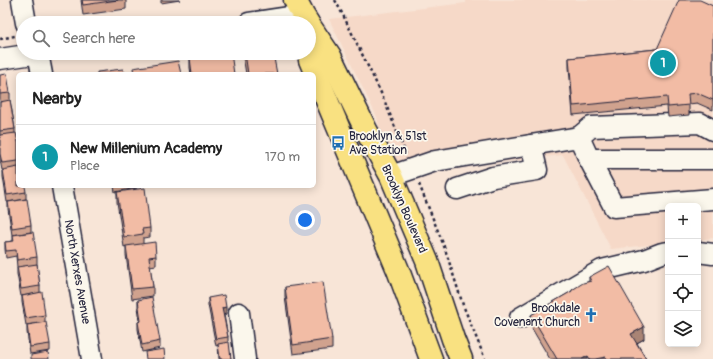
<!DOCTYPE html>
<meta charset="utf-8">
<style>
:root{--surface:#fff;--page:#f6f6f6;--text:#222;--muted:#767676;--line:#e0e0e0;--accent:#ea580c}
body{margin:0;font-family:Pangolin,sans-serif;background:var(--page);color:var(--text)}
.controls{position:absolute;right:12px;bottom:12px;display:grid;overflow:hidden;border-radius:6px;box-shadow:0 2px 10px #0003}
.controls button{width:36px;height:36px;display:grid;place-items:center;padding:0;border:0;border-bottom:1px solid var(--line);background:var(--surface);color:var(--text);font:20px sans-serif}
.you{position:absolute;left:305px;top:220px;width:14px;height:14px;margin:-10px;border:3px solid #fff;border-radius:50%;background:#1a73e8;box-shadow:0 0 0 6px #1a73e833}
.badge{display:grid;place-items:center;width:26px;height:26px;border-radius:50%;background:var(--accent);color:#fff;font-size:13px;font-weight:700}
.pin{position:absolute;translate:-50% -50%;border:2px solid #fff;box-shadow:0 1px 4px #0006}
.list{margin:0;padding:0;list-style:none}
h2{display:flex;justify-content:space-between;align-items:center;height:52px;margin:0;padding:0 16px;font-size:17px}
h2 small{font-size:13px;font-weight:400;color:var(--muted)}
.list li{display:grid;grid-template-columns:26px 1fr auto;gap:12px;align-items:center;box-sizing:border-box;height:64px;padding:0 16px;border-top:1px solid var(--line)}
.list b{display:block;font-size:15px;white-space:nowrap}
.list p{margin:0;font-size:13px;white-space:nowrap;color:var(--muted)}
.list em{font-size:13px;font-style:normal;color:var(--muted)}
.icon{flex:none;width:22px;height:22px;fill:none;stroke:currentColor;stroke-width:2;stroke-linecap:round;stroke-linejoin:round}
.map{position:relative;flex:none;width:713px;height:359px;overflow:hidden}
.search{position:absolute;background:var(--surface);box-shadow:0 2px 10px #0003;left:16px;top:16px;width:300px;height:44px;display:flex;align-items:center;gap:10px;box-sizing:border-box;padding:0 14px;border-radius:22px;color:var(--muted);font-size:15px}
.panel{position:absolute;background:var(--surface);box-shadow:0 2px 10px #0003;left:16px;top:72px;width:300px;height:116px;border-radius:6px}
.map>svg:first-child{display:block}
.built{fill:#f6d9c8}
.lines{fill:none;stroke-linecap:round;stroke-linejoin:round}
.minor-casing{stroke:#22223b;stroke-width:23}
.major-casing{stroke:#22223b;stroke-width:25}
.path{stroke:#22223b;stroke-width:2.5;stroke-dasharray:3 3;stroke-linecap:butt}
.minor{stroke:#fbf7ec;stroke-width:20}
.major{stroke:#f9e181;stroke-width:22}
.wall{fill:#d0a28e;stroke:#22223b}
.shaded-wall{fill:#a98474;stroke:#22223b}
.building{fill:#f2bca5;stroke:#22223b}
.labels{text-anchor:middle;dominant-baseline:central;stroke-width:3.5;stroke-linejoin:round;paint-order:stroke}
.poi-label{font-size:12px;fill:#22223b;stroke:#fbf7ec;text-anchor:start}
.street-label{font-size:12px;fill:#22223b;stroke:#fbf7ec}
</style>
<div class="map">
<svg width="713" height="359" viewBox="0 0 713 359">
<rect width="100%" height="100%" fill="#f8e5d7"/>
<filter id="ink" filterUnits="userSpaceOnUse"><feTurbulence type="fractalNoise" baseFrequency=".025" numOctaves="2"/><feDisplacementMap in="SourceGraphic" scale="8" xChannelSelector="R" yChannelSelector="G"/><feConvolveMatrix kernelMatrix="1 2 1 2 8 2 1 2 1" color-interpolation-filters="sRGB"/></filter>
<g filter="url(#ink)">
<polygon class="built" points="466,0 713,0 713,238 698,240 698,206 668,206 668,243 611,249 563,155 454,167 402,178 383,145 377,117 329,19 466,3"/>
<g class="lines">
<defs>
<g id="minor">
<polyline points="22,0 26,23"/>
<polyline points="249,23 303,15"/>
<polyline points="38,53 42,74"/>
<polyline points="0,59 40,53"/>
<polyline points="579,137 591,127 700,123 713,130"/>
<polyline points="713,159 589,159 614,207 713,199"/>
<polyline points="391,176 435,161 579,137 589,159"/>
<polyline points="62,186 92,359"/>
<polyline points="457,189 493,177 537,170 531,145"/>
<polyline points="698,252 713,254"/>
<polyline points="239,313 245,359"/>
<polyline points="520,318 602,270 644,260 662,253 668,252"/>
</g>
<g id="major">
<polyline points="295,0 303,15 308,23"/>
<polyline points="309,25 330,56 366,130 391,176 427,261 453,339 461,359"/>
<polyline points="309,53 310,60 398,270 431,359"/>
</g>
</defs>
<use href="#minor" class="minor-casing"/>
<use href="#major" class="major-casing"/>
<g class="path">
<polyline points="335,0 344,17 382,95 406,154"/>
<polyline points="0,39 15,36"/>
<polyline points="419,184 444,246 463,305 485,359"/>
</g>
<use href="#minor" class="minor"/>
<use href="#major" class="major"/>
</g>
<g class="wall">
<polygon points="81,0 126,0 126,9 83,15"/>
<polygon points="161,0 180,0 161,3"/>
<polygon points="713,6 713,110 697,103 689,104 689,115 668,117 667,106 573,115 569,67 569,58 657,49"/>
<polygon points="244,53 277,74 246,74 244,62"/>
<polygon points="190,58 234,74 191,74 190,68"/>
<polygon points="0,75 10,93 10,100 15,129 15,133 18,143 18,186 26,192 26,199 7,202 3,177 3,170 2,170 0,160"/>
<polygon points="114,186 137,186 137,188 115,192"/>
<polygon points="117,192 150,228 150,237 143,238 143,243 156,256 156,265 150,266 153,287 153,296 132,299 126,255 126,246 124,247 117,202"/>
<polygon points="8,202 31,225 31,232 12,235 8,209"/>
<polygon points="13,235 37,257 37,264 40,286 40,293 21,296 17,274 17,267 16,256 6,258 5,249 5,242 13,241"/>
<polygon points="589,277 644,339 637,343 646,359 550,359 531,327 531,315 572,291 572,290 589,281"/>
<polygon points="285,287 332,339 332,349 293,354 285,297"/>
<polygon points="22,296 45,315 45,322 26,325 22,302"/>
<polygon points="208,298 226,314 224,315 228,337 228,343 231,359 219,359 218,345 216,346 208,305"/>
<polygon points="138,300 160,341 160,348 142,352 138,329 138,322 140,321 138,307"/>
<polygon points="27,325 50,344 50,351 30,354 27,332"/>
</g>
<g class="shaded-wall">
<polygon points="226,307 226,314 222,315 222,308"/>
<polygon points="644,327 644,339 631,346 631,334"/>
<polygon points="588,356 588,359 582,359"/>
</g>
<g class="building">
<polygon points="82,0 118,0 83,5"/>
<polygon points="679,0 700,0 713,6 713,100 697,93 688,94 689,105 668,107 667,97 573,106 569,58 657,49"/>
<polygon points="223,53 231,53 234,74 192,74 190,58"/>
<polygon points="245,53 273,53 277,74 248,74"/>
<polygon points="178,61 181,74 134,74 133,68"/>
<polygon points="123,69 124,74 97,74 97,72"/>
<polygon points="7,74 10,93 0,94 0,75"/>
<polygon points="10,100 15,129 0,131 0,102"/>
<polygon points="16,133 18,143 18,161 2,163 0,154 0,135"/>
<polygon points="18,167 18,186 25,186 26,192 7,195 3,170"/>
<polygon points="145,188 150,228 142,229 143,234 124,237 117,192"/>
<polygon points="27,199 31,225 12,228 8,202"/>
<polygon points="33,232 37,257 17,260 16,250 6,251 5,242 14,241 13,235"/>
<polygon points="155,242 156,256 149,257 153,287 132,289 126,246"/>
<polygon points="37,264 40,286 21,289 17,267"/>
<polygon points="609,266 644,327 631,334 646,359 607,359 606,357 595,359 590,359 588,356 582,359 557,359 531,315 572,291 572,290 583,283 591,281 589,277"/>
<polygon points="323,282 332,339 293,345 285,287"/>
<polygon points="42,292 45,315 26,318 22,296"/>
<polygon points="224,295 226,307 222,308 228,337 216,339 208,298"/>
<polygon points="152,297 160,341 142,345 138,322 141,321 138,300"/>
<polygon points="46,322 50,344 30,347 27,325"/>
<polygon points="229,342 231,359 220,359 218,344"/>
<polygon points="164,349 165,359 146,359 145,352"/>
<polygon points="48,352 49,359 31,359 31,355"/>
</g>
</g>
<defs>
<symbol id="bus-bare" viewBox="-9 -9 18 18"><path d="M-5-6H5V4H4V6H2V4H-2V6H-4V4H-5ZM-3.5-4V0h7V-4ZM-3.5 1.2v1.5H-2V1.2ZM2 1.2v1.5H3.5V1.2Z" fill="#1f6fb2" stroke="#fbf7ec" stroke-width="2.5" paint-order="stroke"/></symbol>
<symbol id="church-bare" viewBox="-9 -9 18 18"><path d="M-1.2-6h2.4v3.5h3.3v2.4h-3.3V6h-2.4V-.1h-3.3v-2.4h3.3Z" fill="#1f6fb2" stroke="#fbf7ec" stroke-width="2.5" paint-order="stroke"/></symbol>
</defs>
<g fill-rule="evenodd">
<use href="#bus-bare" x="328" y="133" width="20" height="20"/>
<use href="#church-bare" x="581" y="305" width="20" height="20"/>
</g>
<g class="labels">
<g class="poi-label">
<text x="349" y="136">Brooklyn &amp; 51st<tspan x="349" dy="14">Ave Station</tspan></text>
<text x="580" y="308" text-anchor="end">Brookdale<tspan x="580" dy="14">Covenant Church</tspan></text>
</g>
<g class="street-label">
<text transform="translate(404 209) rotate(66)">Brooklyn Boulevard</text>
<text transform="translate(77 272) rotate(80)">North Xerxes Avenue</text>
</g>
</g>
</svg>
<div class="controls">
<button>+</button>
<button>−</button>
<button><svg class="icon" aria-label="locate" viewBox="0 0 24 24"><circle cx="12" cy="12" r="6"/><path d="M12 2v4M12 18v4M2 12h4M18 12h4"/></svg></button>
<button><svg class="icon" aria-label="layers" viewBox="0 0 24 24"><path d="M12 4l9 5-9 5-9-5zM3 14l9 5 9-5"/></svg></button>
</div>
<div class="you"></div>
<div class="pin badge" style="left:663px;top:63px;background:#0f9aa8">1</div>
<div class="search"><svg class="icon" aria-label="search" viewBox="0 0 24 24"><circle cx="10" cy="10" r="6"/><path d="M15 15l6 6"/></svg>Search here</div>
<section class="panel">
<h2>Nearby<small></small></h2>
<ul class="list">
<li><span class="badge" style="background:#0f9aa8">1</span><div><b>New Millenium Academy</b><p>Place</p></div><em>170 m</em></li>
</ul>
</section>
</div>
